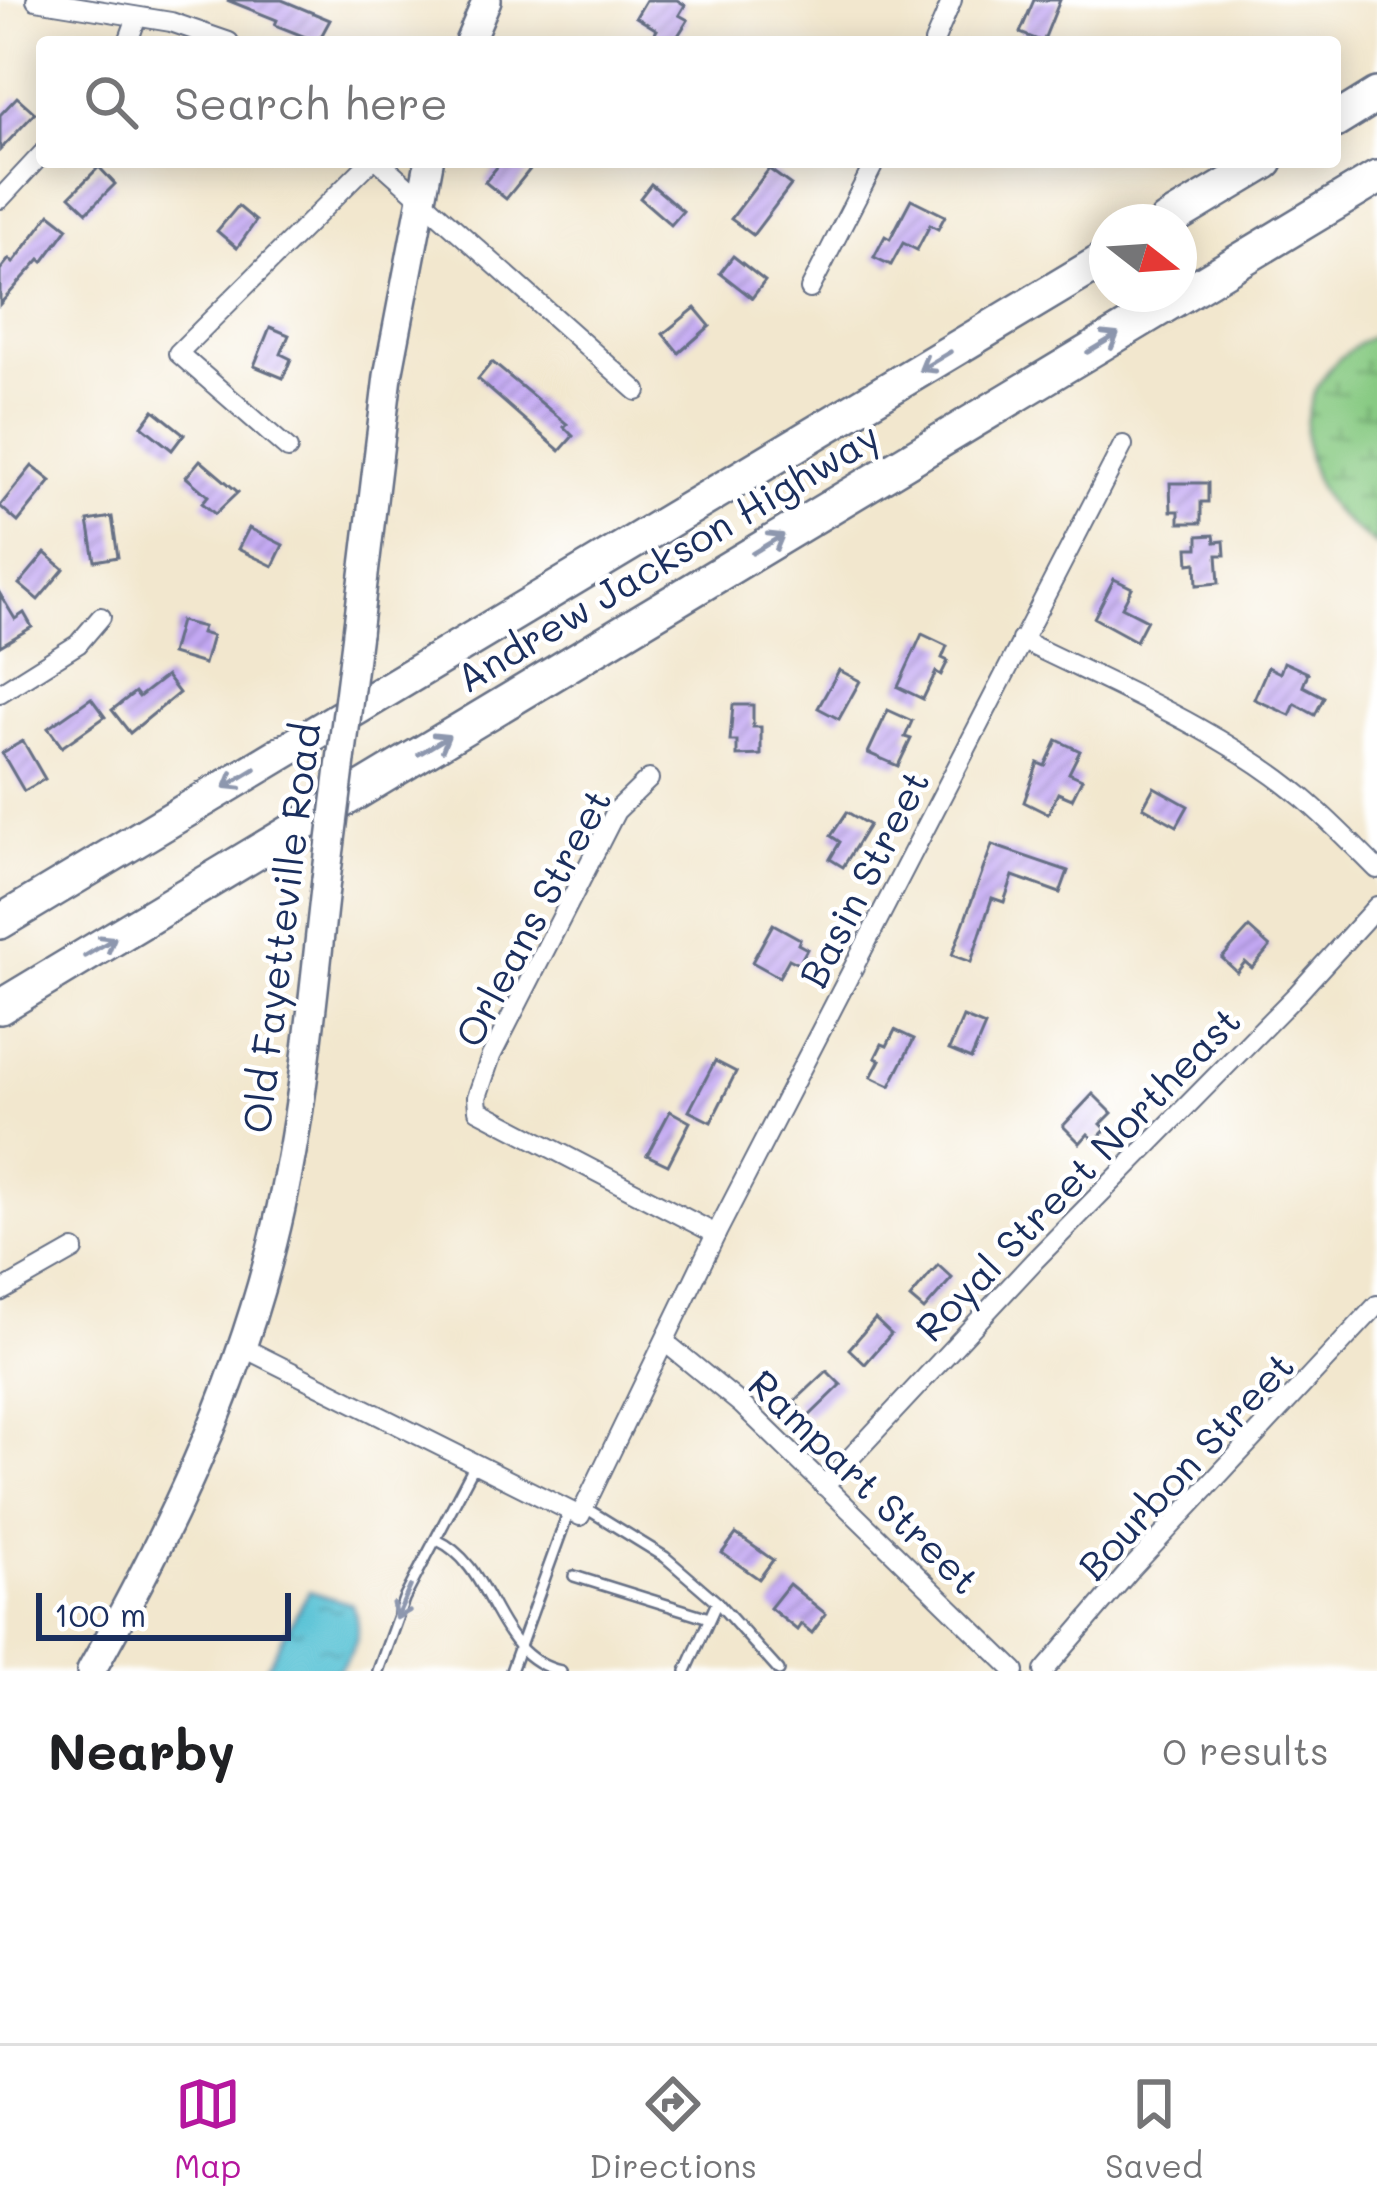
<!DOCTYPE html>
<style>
:root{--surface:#fff;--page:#f6f6f6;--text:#202124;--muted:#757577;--line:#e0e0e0;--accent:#b5179e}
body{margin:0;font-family:Mali,sans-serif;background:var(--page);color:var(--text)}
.compass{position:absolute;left:1089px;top:204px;width:108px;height:108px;border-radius:50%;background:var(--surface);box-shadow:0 6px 30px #0003;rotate:107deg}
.scale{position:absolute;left:36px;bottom:30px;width:255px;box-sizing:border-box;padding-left:12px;border:6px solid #1b2f5e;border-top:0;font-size:33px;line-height:42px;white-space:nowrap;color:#1b2f5e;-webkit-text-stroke:9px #fff;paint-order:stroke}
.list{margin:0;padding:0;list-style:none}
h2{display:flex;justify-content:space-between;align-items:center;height:156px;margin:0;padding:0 48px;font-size:51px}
h2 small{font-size:39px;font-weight:400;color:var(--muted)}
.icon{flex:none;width:66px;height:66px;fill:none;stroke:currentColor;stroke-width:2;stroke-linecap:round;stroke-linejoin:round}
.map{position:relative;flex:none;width:1377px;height:1671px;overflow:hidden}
.search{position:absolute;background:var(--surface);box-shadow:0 6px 30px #0003;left:36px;right:36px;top:36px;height:132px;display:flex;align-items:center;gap:30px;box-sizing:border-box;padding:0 42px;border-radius:12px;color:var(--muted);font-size:45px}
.sheet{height:372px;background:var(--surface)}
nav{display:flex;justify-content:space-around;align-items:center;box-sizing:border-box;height:168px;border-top:3px solid var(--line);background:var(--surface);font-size:33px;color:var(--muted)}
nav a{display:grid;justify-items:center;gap:6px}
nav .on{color:var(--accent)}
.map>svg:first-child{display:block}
.wetland{fill:url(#wetland-marsh);stroke:#527c70;stroke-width:3}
.water{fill:url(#water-ripples);stroke:#3a789a;stroke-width:3}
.building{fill:url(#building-hatch)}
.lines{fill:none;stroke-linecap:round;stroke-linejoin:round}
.lane-casing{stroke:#666f85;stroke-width:14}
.street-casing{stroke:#666f85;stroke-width:22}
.secondary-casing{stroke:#666f85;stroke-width:32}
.highway-casing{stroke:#666f85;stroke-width:38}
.lane{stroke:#fff;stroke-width:9}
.street{stroke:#fff;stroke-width:18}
.secondary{stroke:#fff;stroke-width:27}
.highway{stroke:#fff;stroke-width:33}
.secondary-bridge-casing{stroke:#666f85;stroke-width:32;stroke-linecap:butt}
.secondary-bridge{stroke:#fff;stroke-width:27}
.oneway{stroke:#8d97ae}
.labels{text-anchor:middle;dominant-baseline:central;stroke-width:9;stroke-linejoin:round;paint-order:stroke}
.street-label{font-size:39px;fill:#1b2f5e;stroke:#fff}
</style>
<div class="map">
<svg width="1377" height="1671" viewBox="0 0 1377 1671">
<defs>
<pattern id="wetland-marsh" width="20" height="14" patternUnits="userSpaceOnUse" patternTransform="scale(3)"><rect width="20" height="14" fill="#88ca83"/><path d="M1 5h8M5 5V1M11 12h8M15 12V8" fill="none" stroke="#6ea46e"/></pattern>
<pattern id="water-ripples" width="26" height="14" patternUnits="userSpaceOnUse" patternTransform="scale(3)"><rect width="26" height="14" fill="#59c2d5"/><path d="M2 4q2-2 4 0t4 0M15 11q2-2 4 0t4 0" fill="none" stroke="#499eb0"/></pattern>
<pattern id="building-hatch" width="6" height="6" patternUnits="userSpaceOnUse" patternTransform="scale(3)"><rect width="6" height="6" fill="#c3a8f3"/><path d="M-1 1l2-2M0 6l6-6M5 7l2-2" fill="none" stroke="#9e89c8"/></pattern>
</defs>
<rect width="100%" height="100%" fill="#fff"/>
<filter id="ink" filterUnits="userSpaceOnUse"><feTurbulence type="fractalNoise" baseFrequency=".00833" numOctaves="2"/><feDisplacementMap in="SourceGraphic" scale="24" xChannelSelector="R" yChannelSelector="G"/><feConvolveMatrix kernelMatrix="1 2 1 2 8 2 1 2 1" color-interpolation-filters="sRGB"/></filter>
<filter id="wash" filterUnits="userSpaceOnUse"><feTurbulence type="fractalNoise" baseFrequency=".004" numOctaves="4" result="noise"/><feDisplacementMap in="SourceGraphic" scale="48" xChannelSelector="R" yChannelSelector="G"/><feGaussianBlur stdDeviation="2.7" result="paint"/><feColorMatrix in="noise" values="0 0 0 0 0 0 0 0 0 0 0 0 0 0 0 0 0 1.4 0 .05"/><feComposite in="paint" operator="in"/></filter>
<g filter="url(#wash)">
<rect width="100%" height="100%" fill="#f2e7ce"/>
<path class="wetland" d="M1377,334v212c-15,-12 -38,-27 -49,-43 -43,-67 -22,-137 49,-169z"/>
<path class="water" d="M309,1591l43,13c13,28 4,44 -14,67h-74z"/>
<g id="blocks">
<g class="building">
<polygon points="227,0 282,0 330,20 318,42 275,25 277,20"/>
<polygon points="646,0 677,0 685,5 679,15 688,20 674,42 650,42 657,30 636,17"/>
<polygon points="1034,0 1060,0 1043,42 1020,33"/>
<polygon points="17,97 35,113 0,150 0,115"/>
<polygon points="501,162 536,162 506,199 485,182"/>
<polygon points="99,167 115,184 87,212 70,196"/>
<polygon points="769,169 791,185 753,235 731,219"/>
<polygon points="651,184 683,211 671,225 640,198"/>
<polygon points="911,199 945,216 938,229 930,225 917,250 903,243 891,265 874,257 885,236 890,239"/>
<polygon points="238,206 256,221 237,248 217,231"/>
<polygon points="50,214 68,228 43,262 40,259 0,304 0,270 9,259 13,263"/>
<polygon points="733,256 765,281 752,298 720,273"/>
<polygon points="695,308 710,326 679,353 663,334"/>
<polygon points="270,327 289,335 281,354 291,359 283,378 254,366"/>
<polygon points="492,362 567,424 564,427 573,436 560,451 478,379"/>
<polygon points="154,410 184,434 172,450 142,426"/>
<polygon points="200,460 238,492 215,514 202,503 208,496 186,477"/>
<polygon points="32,466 51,481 18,522 0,506"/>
<polygon points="1170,483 1208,483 1208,502 1201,502 1201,523 1179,523 1179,511 1171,511"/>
<polygon points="112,517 118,557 95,561 88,521"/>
<polygon points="249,528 283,545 273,566 238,549"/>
<polygon points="1214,535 1215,542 1224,541 1225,555 1217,555 1219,583 1197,585 1196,563 1189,564 1188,548 1198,548 1198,536"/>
<polygon points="45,553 64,569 38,600 19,584"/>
<polygon points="1114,579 1132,588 1122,607 1147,620 1136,641 1094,618"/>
<polygon points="0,594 15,619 24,613 32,627 0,646"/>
<polygon points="180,621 203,627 201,633 212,636 204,664 171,654"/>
<polygon points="922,634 947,646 942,658 948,661 941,675 936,672 923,699 898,687"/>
<polygon points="1284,662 1308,673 1303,686 1324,697 1315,715 1295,704 1290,715 1254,699 1268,667 1280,673"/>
<polygon points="839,670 860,681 839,719 818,708"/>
<polygon points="166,676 179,693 130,733 112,710 135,692 139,697"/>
<polygon points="91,698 105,717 62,747 48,728"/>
<polygon points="733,705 753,705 753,727 761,727 761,755 737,756 737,741 730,741"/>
<polygon points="888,710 912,721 905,737 911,739 898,766 868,753"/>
<polygon points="1057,740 1080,751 1069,773 1082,779 1072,799 1058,793 1048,814 1024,802 1038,763 1045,766"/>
<polygon points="23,741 45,779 24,791 2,753"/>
<polygon points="1154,787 1188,806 1177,826 1143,807"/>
<polygon points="847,812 869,825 843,867 830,859 840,842 831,836"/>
<polygon points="992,845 1068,871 1060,893 1013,876 1004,902 992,898 971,962 952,955"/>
<polygon points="773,924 800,939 798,944 807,949 799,964 789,959 779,977 752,962"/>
<polygon points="1249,928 1270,947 1252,968 1245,962 1237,972 1222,958"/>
<polygon points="963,1017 985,1026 971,1059 949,1050"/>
<polygon points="895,1030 914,1039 890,1086 871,1077 880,1060 875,1058 882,1044 887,1046"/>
<polygon points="715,1061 736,1072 711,1122 689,1111"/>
<polygon points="1093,1094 1112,1113 1101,1124 1106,1129 1095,1141 1088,1134 1080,1143 1063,1126"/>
<polygon points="670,1111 690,1122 668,1165 647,1155"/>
<polygon points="938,1265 952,1278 924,1310 910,1298"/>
<polygon points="875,1319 891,1334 865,1364 849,1349"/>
<polygon points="827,1371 841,1385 808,1417 794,1402"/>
<polygon points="736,1534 773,1560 759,1579 722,1553"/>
<polygon points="789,1584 826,1614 812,1633 801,1624 797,1630 770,1608"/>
</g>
</g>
</g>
<g filter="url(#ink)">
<use href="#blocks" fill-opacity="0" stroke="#666f85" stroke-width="3"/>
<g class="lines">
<defs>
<g id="lane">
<polyline points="584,1507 665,1557 717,1602 686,1671"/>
<path d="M437,1540c59,27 55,116 124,131"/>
<polyline points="574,1576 709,1618"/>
<polyline points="717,1602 779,1671"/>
<polyline points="378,1671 404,1599 475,1464"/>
<polyline points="511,1671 569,1511"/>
</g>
<g id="street">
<polyline points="36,0 171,22 229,42"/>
<polyline points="128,42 137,17"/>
<polyline points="934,42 952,0"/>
<polyline points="380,162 637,391"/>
<polyline points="0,199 42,154"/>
<polyline points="810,289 875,162"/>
<polyline points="288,449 178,353 370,162"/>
<path d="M1021,640c95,47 201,90 282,158 26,22 50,47 74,71"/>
<polyline points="0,693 78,644 101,617"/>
<polyline points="649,779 616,811 491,1056 477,1097 478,1110 716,1234"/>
<polyline points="0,1292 74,1250"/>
<polyline points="665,1342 742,1405 1015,1671"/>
<polyline points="240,1346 580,1516 716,1234 1123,445"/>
<polyline points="824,1486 1035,1260 1298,993 1377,906"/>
<polyline points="1044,1671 1132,1568 1377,1305"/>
</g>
<g id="secondary">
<polyline points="469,42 487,0"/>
<polyline points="357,633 388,376 429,162"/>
<path d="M91,1671c76,-135 145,-278 182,-429 30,-119 39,-241 53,-362"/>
</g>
<g id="highway">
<polyline points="1335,121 1377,95"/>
<polyline points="1166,222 1266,162"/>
<polyline points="0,922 1107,258"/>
<polyline points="0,1007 1377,178"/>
</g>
</defs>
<use href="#lane" class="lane-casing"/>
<use href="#street" class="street-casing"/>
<use href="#secondary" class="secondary-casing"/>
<use href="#highway" class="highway-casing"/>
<use href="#lane" class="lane"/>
<use href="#street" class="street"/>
<use href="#secondary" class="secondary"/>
<use href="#highway" class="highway"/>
<defs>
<polyline id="secondary-bridge" points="326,880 357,633"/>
</defs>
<use href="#secondary-bridge" class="secondary-bridge-casing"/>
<use href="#secondary-bridge" class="secondary-bridge"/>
</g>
<defs><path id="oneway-shaft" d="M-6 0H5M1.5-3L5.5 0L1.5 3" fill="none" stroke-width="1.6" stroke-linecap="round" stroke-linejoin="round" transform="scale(3)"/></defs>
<g class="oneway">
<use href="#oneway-shaft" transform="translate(1103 343) rotate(-31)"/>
<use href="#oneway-shaft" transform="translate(935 361) rotate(149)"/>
<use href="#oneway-shaft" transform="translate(768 544) rotate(-31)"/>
<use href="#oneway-shaft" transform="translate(434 745) rotate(-31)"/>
<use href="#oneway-shaft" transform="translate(240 778) rotate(149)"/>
<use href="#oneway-shaft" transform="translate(100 947) rotate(-31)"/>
<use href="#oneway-shaft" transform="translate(403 1603) rotate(114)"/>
</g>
</g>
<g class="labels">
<g class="street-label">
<text transform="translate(667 556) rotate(-31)">Andrew Jackson Highway</text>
<text transform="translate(863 878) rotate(-63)">Basin Street</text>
<text transform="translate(532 917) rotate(-62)">Orleans Street</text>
<text transform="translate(280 928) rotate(-83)">Old Fayetteville Road</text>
<text transform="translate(1077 1173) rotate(-46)">Royal Street Northeast</text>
<text transform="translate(1185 1465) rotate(-47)">Bourbon Street</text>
<text transform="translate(865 1481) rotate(44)">Rampart Street</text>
</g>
</g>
</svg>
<svg class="compass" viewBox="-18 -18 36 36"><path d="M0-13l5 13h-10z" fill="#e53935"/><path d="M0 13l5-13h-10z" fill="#757577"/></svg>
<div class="scale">100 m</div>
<div class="search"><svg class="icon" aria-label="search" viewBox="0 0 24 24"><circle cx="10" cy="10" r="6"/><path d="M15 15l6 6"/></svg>Search here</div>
</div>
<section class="sheet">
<h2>Nearby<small>0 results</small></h2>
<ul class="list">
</ul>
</section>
<nav>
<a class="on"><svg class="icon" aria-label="map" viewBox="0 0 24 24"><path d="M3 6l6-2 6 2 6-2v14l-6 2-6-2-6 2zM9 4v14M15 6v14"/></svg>Map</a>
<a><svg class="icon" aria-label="directions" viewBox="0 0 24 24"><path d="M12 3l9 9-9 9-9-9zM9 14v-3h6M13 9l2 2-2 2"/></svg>Directions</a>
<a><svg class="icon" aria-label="saved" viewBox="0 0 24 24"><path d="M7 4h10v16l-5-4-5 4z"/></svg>Saved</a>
</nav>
